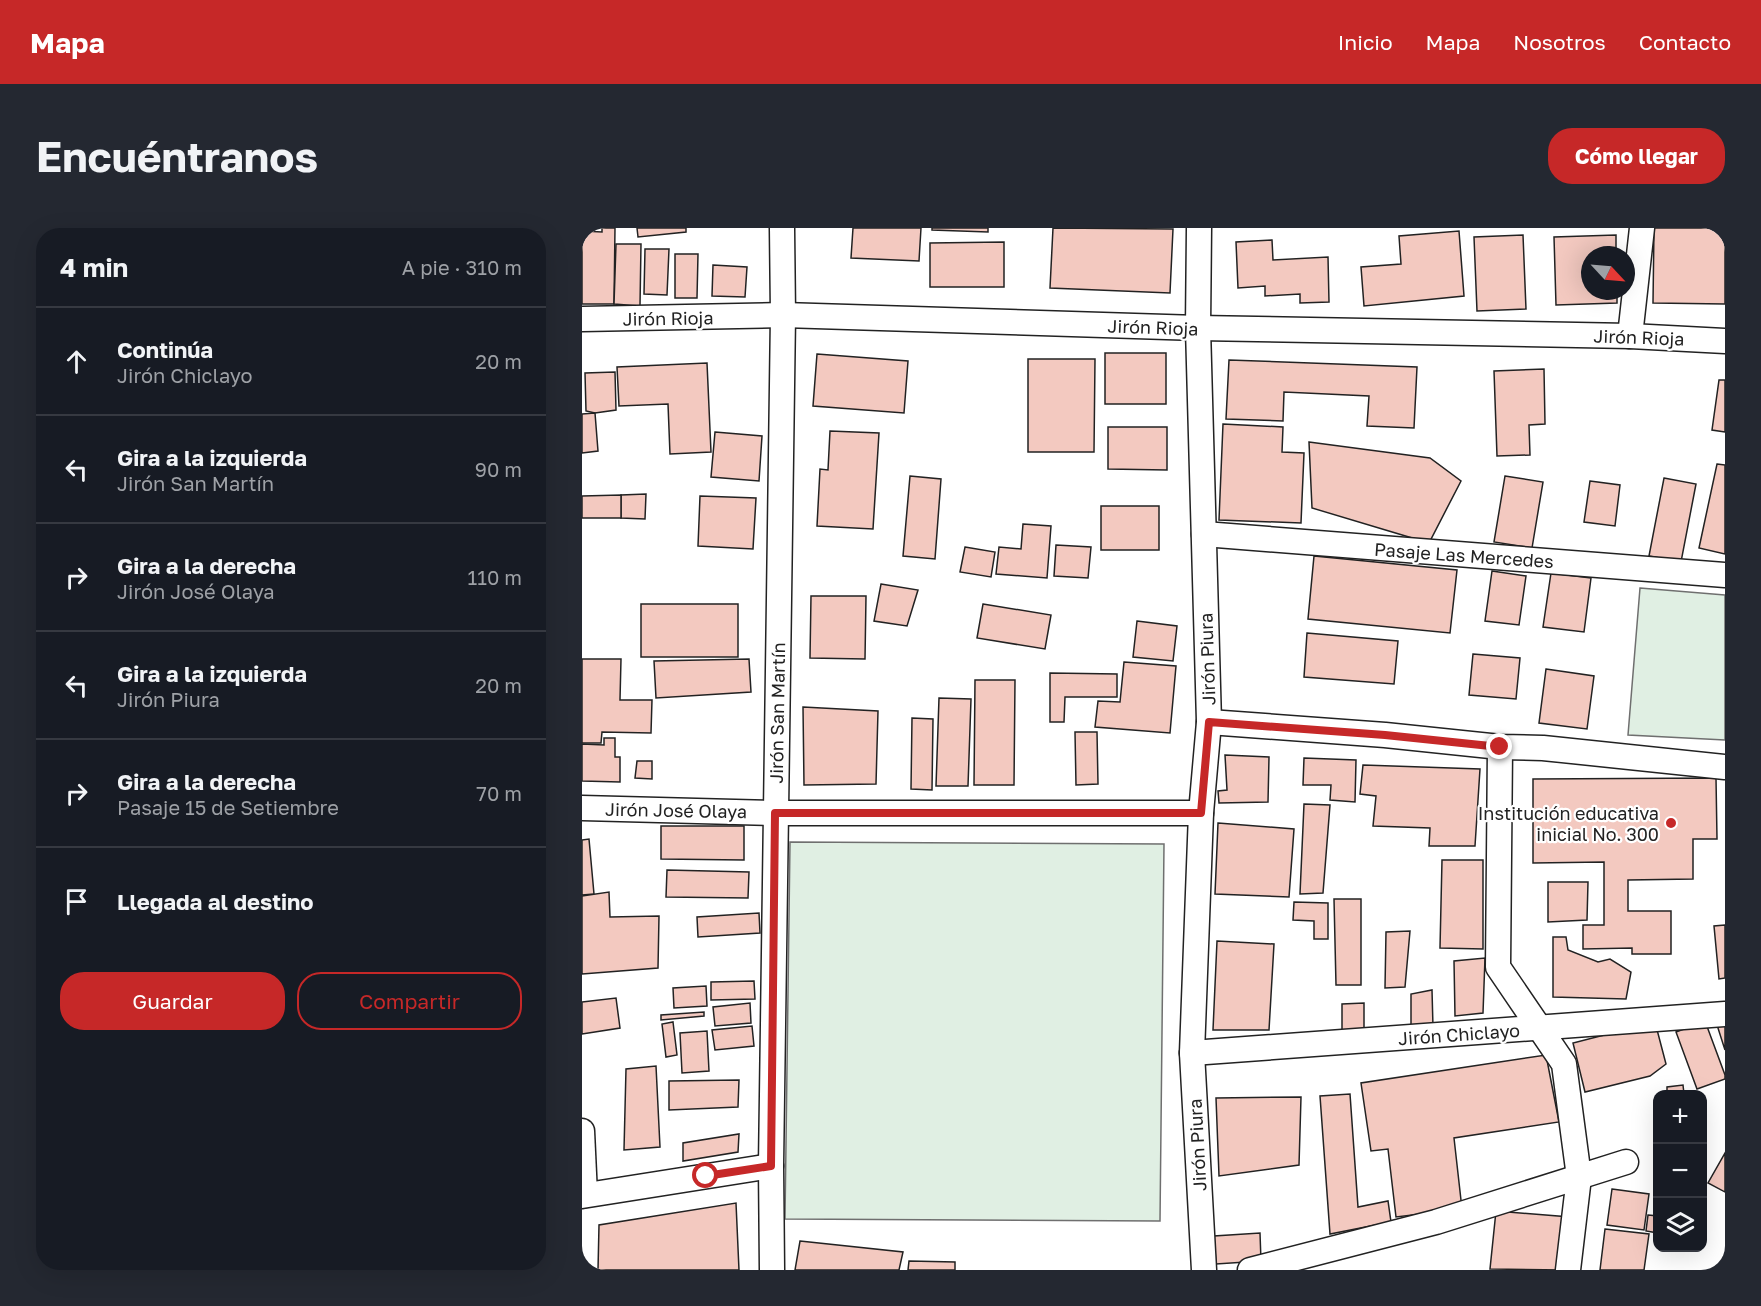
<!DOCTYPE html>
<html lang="es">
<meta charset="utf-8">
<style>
:root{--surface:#171b24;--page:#242831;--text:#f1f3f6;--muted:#9ea1a6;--line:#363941;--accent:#c62828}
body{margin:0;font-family:"Golos Text",sans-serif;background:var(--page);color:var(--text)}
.controls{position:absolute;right:18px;bottom:18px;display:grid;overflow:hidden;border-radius:12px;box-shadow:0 6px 24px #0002}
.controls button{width:54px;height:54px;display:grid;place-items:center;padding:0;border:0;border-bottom:2px solid var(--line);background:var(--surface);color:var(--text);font:30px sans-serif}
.compass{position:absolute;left:999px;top:18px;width:54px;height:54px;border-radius:50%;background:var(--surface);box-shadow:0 6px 24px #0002;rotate:116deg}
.stop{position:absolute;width:18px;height:18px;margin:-14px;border:4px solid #c62828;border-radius:50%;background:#fff}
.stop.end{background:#c62828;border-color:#fff;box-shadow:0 2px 6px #0008}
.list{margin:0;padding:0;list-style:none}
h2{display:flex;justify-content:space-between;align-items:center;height:78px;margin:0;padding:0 24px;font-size:26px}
h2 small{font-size:20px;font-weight:400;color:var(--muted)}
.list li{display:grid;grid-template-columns:39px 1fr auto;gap:18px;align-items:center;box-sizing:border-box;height:108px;padding:0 24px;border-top:2px solid var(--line)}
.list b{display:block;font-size:22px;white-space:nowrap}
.list p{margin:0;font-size:20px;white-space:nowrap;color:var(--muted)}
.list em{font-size:20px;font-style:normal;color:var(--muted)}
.actions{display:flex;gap:12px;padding:18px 24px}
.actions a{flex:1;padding:14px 0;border:2px solid var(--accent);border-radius:24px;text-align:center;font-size:21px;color:var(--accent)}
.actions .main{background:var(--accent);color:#fff}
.icon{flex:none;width:33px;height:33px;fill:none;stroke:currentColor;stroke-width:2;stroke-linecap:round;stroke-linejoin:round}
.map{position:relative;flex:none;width:1143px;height:1042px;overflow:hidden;border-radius:24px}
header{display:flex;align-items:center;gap:36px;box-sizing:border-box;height:84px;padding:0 30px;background:var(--accent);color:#fff}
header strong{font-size:28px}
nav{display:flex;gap:33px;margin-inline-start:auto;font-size:21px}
.intro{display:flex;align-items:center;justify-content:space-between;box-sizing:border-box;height:144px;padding:0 36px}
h1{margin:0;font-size:42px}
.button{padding:15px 27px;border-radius:24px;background:var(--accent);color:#fff;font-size:21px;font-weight:700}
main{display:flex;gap:36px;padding:0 36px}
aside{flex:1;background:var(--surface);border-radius:24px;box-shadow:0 6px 24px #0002}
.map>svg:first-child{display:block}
.green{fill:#e0efe3;stroke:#6f6f6f;stroke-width:1.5}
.building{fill:#f3c9c0;stroke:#222;stroke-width:1.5}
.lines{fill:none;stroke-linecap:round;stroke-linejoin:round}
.street-casing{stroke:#222;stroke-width:27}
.street{stroke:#fff;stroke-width:24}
.route{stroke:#c62828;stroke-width:8}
.poi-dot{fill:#c62828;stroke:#fff;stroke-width:2}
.labels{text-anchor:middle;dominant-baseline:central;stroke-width:4.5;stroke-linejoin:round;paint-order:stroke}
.street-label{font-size:18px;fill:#222;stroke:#fff}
.poi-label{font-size:18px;fill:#222;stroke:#fff;text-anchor:end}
</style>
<header>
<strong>Mapa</strong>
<nav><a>Inicio</a><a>Mapa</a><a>Nosotros</a><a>Contacto</a></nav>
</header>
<div class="intro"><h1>Encuéntranos</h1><a class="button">Cómo llegar</a></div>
<main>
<aside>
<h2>4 min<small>A pie · 310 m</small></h2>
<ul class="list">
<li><svg class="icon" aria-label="ahead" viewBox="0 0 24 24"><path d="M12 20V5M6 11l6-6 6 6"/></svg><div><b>Continúa</b><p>Jirón Chiclayo</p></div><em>20 m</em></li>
<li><svg class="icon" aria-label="left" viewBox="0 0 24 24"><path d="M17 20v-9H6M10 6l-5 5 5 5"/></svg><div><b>Gira a la izquierda</b><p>Jirón San Martín</p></div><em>90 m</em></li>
<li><svg class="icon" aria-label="right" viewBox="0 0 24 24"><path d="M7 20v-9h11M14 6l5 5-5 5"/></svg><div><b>Gira a la derecha</b><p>Jirón José Olaya</p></div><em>110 m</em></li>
<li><svg class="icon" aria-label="left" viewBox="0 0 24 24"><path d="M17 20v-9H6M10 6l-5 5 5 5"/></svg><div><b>Gira a la izquierda</b><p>Jirón Piura</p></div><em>20 m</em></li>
<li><svg class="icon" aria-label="right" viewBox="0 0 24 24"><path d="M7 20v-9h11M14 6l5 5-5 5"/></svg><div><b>Gira a la derecha</b><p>Pasaje 15 de Setiembre</p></div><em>70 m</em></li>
<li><svg class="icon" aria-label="arrive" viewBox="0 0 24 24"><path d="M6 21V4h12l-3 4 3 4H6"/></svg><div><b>Llegada al destino</b></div></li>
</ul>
<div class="actions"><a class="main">Guardar</a><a>Compartir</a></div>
</aside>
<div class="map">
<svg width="1143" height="1042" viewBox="0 0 1143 1042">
<rect width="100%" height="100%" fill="#fff"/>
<g class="green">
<polygon points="1058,360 1143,367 1143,512 1046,507"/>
<polygon points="208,614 582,616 578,993 203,991"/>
</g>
<g class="building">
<polygon points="20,0 33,0 32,76 0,76 0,3 20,4"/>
<polygon points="55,0 104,0 104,4 56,9"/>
<polygon points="271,0 339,0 337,33 269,30"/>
<polygon points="350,0 406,0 406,4 350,2"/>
<polygon points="471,0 591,1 588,65 468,60"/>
<polygon points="1072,0 1143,0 1143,76 1071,75"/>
<polygon points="877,3 882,68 782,78 779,39 819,36 817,8"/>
<polygon points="941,7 944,81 895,83 892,9"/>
<polygon points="1034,7 1034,27 1008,27 1008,63 1035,63 1035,75 974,77 972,9"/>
<polygon points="690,12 691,32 746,29 747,74 718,75 718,66 683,68 683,58 656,60 654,14"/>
<polygon points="422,14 422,59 348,59 348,15"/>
<polygon points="34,16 59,16 58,78 32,76"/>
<polygon points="63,21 87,21 85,67 62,66"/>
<polygon points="93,26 116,26 115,70 93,70"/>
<polygon points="131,37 165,39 163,69 130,68"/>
<rect x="523" y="125" width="61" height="51"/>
<polygon points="235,126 326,133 322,185 231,178"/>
<polygon points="446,131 513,131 512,224 446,224"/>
<polygon points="647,132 835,139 832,200 785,198 787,168 702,164 701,193 644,191"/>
<polygon points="125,135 129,224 88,226 86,176 37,178 35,139"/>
<polygon points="962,141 963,196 947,197 948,227 915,228 912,143"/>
<polygon points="33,144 34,182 13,185 4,183 3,145"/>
<polygon points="1137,152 1143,152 1143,204 1130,202"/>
<polygon points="13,185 16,223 0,225 0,186"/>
<polygon points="641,196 701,199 700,224 722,225 719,295 637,292"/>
<polygon points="526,199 585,199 585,242 526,241"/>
<polygon points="248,203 297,205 291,301 235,298 238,241 246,242"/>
<polygon points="133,204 180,208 177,253 129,249"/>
<polygon points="727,214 848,230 879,253 847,315 730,280"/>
<polygon points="1135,236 1143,237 1143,326 1117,320"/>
<polygon points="328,248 359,251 353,331 321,328"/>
<polygon points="923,248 961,254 950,320 912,314"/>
<polygon points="1082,250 1114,256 1099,334 1067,328"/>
<polygon points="1008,253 1038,257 1033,298 1002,294"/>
<polygon points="64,266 63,291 39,290 39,267"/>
<polygon points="39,267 39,290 0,290 0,268"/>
<polygon points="118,268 174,270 171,321 116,318"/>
<rect x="519" y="278" width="58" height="44"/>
<polygon points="441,296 469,298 465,350 414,346 417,319 439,321"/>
<polygon points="474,317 509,319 506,350 472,348"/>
<polygon points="383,319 413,324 409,349 378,344"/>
<polygon points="732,328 875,342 868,405 726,391"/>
<polygon points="910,343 944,348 937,397 903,393"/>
<polygon points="969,345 1009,350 1002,404 961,399"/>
<polygon points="299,356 336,362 325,398 292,393"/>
<polygon points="229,368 284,368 283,431 228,430"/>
<rect x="59" y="376" width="97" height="53"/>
<polygon points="401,376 469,387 463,421 395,410"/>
<polygon points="555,393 595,398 591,433 551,429"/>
<polygon points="725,405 816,413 812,456 722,449"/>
<polygon points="891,426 938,430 934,471 887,467"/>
<polygon points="0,431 39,431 38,472 70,472 69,505 20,504 19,515 0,515"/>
<polygon points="167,431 169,464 74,470 72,433"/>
<polygon points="542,434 594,438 588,505 513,499 516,473 538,474"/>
<polygon points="964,441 1012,448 1005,501 957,495"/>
<polygon points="468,445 535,446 535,469 483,469 482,494 468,494"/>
<polygon points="393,452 433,452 432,557 392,557"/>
<polygon points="357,470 389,471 386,558 354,558"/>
<polygon points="221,479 296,483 294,556 222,557"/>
<polygon points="330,490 351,491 350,562 329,561"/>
<polygon points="493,504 515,504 516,556 494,557"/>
<polygon points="22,510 33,510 33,529 38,529 38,554 0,553 0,516 22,517"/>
<polygon points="643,527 687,529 686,574 637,575 636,563 645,562"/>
<polygon points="722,530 774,532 773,574 748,572 749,557 721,557"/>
<polygon points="55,533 70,533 70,551 53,550"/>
<polygon points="781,537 898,541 893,618 847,618 848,600 791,598 794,568 778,566"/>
<polygon points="1134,550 1135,611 1111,611 1111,651 1046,652 1046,683 1089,683 1089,726 1050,726 1050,720 1001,721 1001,697 1022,697 1022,634 951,635 951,551"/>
<polygon points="722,576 748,577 741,665 718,666"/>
<polygon points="636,595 712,601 707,669 633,666"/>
<polygon points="79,598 162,598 162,632 79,631"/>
<polygon points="7,611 12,666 0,667 0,612"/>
<polygon points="860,632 901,632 901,721 858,720"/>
<polygon points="85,642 167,644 166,670 84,669"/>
<polygon points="966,654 1006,654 1005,692 966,694"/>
<polygon points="27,664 28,689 77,688 76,740 0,746 0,668"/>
<polygon points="752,671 779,671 779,757 754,757"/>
<polygon points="712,674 746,675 746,711 732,711 732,693 711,692"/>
<polygon points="177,685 178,705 116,709 115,689"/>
<polygon points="1143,697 1143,750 1137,751 1132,698"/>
<polygon points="828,703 823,759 803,760 804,704"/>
<polygon points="971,709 984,709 986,722 1016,734 1028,731 1049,744 1044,771 971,769"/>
<polygon points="635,713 692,716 687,802 631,802"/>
<polygon points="903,730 901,785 873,788 872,733"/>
<polygon points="172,753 173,771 129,772 129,754"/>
<polygon points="124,758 125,778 92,780 91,760"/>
<polygon points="850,762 851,799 829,799 829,766"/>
<polygon points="34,770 38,800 0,806 0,774"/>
<polygon points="168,775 169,795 133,798 131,779"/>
<polygon points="782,775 782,801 760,803 760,776"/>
<polygon points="122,784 122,788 79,792 79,787"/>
<polygon points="1123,793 1143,847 1143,851 1115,861 1094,804"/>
<polygon points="91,794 95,827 84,829 80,796"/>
<polygon points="1073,794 1084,836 1068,848 1003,864 991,815"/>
<polygon points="1143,794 1143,822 1135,797"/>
<polygon points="170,798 172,818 133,822 130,802"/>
<polygon points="125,803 127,843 100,845 98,805"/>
<polygon points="964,827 977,894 872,910 880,981 814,989 806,921 789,923 779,855"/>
<polygon points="74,838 78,919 42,922 44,841"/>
<polygon points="157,852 156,879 87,882 87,853"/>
<polygon points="1101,857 1102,866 1085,866 1085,859"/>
<polygon points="768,866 776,979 806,973 809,994 748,1006 738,868"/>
<polygon points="719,869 717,937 637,948 634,870"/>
<polygon points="157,906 156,924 101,933 101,915"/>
<polygon points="1143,925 1143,964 1126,955"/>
<polygon points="1030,961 1067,966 1062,1002 1025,997"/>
<polygon points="154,975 157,1042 16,1042 17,997"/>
<polygon points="914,983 988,989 982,1042 908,1041"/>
<polygon points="1066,987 1076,988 1076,1005 1064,1003"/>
<polygon points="1023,1001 1067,1006 1062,1042 1018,1042"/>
<polygon points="678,1005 679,1033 634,1036 632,1008"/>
<polygon points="218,1013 321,1024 317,1042 213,1042"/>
<polygon points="327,1033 373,1034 373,1042 326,1042"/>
</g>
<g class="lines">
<defs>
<g id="street">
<polyline points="617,0 616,100 627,494 619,585 610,825 622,1042"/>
<polyline points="0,91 201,87 616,100 1048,108 1143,113"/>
<polyline points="1048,108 1060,0"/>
<polyline points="622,306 1143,347"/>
<polyline points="627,494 803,507 918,519 961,520 1143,539"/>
<polyline points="918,519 916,739 982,836 997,949 986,1042"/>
<polyline points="0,580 193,585 619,585"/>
<polyline points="610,825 1143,786"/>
<polyline points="0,903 3,967"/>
<polyline points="0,968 189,938"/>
<polyline points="190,1042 189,938 201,87 200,0"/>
<polyline points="668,1042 854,994 1044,934"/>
</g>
</defs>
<use href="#street" class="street-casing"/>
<use href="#street" class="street"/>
</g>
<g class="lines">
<polyline class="route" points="124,948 189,938 193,585 619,585 627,494 803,507 918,519"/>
</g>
<circle class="poi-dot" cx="1089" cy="595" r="6"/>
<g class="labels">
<g class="street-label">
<text transform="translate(86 90) rotate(-1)">Jirón Rioja</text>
<text transform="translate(571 99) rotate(2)">Jirón Rioja</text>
<text transform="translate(1057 109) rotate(2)">Jirón Rioja</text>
<text transform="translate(882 327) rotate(4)">Pasaje Las Mercedes</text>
<text transform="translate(625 431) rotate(-92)">Jirón Piura</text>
<text transform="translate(195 485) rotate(-89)">Jirón San Martín</text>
<text transform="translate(94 582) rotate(1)">Jirón José Olaya</text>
<text transform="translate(877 806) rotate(-4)">Jirón Chiclayo</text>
<text transform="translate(615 917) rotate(-93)">Jirón Piura</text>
</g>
<g class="poi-label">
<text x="1077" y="585">Institución educativa<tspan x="1077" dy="21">inicial No. 300</tspan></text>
</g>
</g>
</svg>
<div class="controls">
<button>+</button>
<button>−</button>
<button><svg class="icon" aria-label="layers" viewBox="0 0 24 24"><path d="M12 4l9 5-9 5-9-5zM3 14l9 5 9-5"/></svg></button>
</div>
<svg class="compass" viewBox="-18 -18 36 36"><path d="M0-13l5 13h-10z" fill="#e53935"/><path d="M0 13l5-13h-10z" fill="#9ea1a6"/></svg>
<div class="stop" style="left:124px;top:948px"></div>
<div class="stop end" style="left:918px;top:519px"></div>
</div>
</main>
